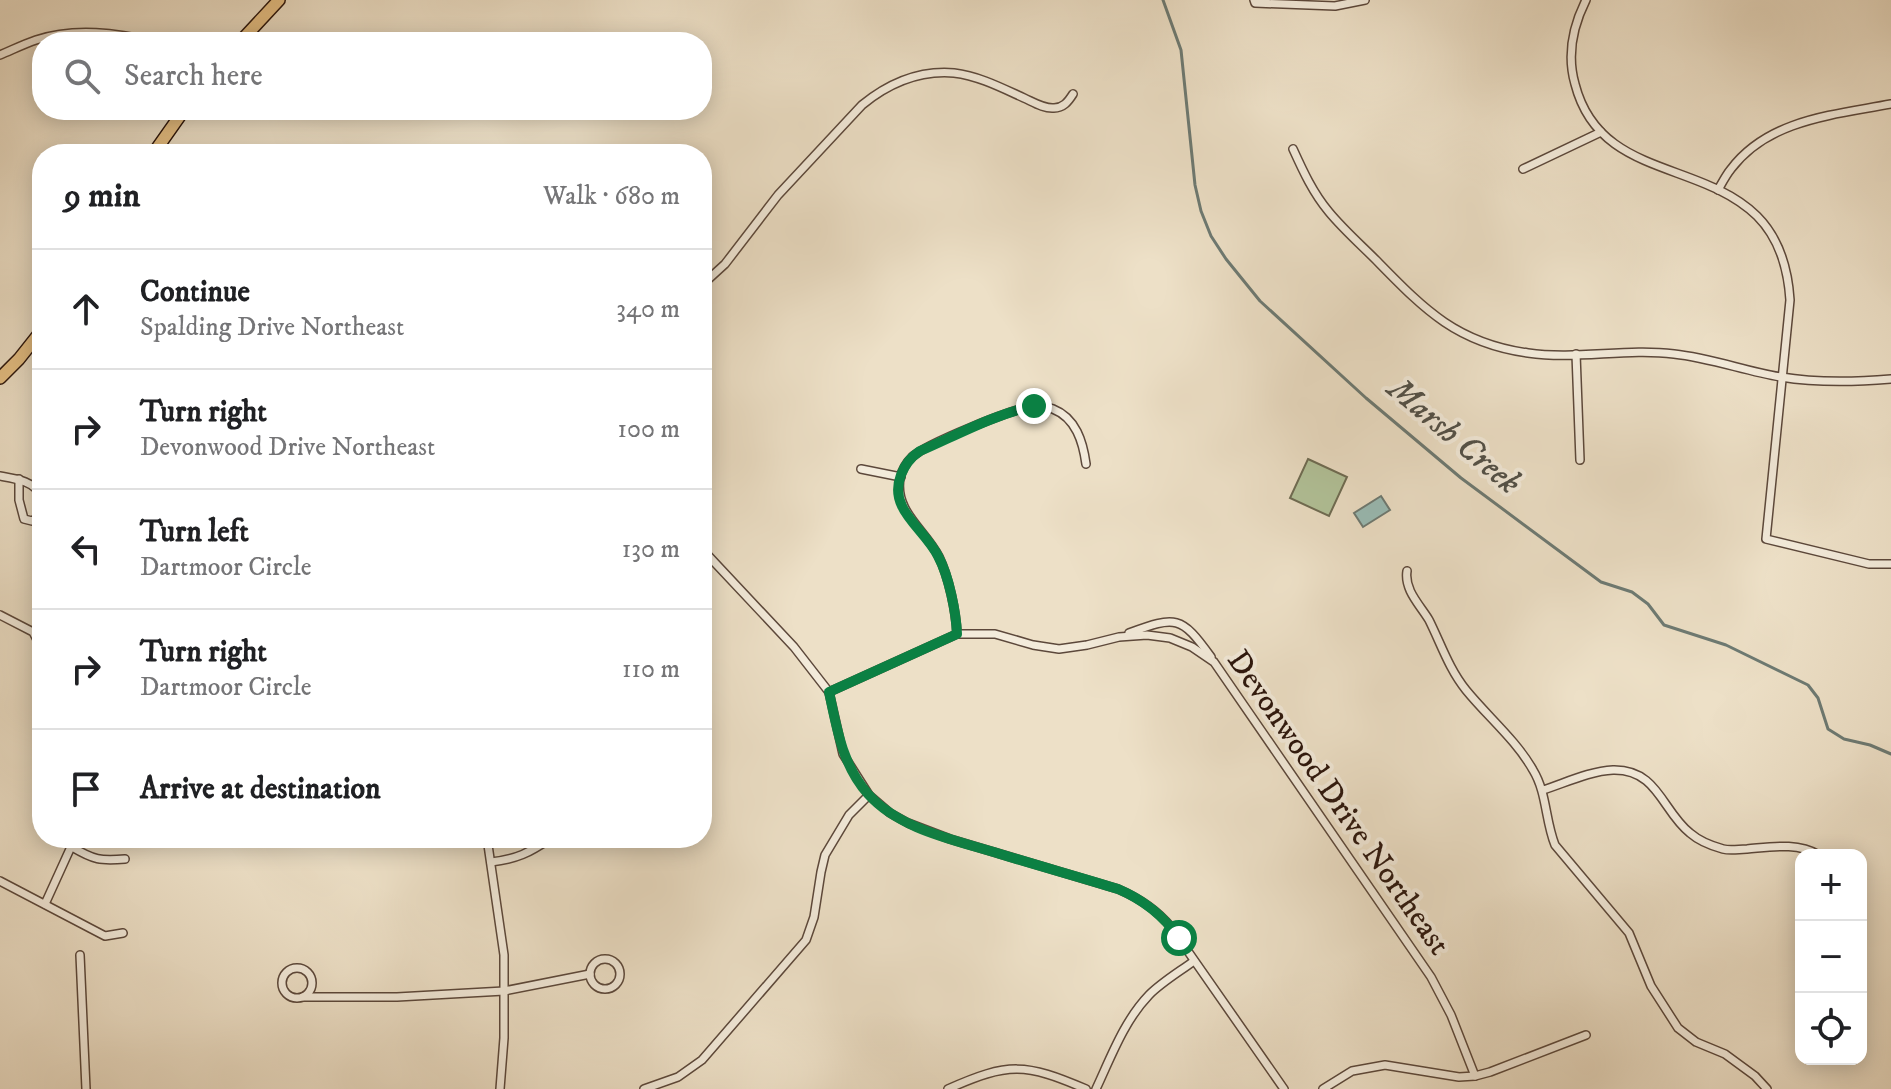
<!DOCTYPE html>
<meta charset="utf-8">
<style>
:root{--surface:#fff;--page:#f2f2f2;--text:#202124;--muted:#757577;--line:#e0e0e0}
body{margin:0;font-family:"IM FELL DW Pica",serif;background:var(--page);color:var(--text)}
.controls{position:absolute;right:24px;bottom:24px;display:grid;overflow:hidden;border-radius:16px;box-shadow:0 4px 20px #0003}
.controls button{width:72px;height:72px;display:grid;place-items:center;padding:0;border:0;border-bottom:2px solid var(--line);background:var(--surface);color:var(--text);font:40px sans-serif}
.stop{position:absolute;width:24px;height:24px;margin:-18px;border:6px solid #0b8043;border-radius:50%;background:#fff}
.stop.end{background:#0b8043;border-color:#fff;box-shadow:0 2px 8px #0008}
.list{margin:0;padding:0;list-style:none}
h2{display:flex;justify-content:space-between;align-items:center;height:104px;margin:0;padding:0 32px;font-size:34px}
h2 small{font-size:26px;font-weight:400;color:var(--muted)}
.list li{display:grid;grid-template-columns:52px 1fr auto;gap:24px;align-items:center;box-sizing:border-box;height:120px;padding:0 32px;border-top:2px solid var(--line)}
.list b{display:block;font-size:30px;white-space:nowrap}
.list p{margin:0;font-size:26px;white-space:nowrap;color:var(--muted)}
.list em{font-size:26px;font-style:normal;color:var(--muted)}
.icon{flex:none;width:44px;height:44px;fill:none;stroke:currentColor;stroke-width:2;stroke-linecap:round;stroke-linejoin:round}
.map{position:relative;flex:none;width:1891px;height:1089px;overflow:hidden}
.search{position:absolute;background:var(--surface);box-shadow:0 4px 20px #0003;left:32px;top:32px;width:680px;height:88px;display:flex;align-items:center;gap:20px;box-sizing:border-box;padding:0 28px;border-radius:32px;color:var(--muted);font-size:30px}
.panel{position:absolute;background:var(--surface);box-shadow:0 4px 20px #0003;left:32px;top:144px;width:680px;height:704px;border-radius:32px}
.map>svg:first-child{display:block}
.green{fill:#b2c39a;stroke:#6e6c53;stroke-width:2}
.water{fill:#99bdb7;stroke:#6d7a73;stroke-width:2}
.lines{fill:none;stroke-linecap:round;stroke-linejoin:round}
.stream{stroke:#6d7a73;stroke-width:3}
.street-casing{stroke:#5c483b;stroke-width:10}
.primary-casing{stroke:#2b150c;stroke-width:14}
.street{stroke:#f3ebdb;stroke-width:7}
.primary{stroke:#e6c084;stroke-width:11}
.route{stroke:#0b8043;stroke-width:10}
.labels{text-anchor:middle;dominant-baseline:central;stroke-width:8;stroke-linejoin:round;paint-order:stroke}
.street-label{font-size:32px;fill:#2b150c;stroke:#f3ebdb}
.water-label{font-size:34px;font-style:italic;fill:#525048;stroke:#f3ebdb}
</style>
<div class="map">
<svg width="1891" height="1089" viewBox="0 0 1891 1089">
<rect width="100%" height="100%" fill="#ede0c7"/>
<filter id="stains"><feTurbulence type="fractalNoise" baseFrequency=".0025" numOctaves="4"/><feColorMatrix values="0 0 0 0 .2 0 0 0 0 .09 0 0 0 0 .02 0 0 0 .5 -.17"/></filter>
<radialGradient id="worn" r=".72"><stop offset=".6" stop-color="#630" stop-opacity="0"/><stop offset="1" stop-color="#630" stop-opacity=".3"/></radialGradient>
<polygon class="green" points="1308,459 1347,477 1329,516 1290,498"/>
<polygon class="water" points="1381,496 1390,510 1363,527 1354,513"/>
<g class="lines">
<polyline class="stream" points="1163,0 1181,50 1195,185 1201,211 1211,236 1226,259 1260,301 1366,398 1461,478 1601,582 1632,592 1648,604 1664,625 1726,645 1808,685 1818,698 1828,729 1844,739 1870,745 1891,754"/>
<defs>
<g id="street">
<polyline points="1254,0 1255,3 1335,6 1365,0"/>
<path d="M1586,0c-13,26 -19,56 -11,84 24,94 125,76 182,132 23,23 31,53 33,84l-24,239 103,25h22"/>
<path d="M0,55c12,-5 24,-11 36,-15 39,-13 81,-7 120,2"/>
<path d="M1293,149c10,22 20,44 36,63 14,17 31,32 47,48 48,49 80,83 152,93 48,7 98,-5 146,1 37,4 71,17 107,23 36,6 74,5 110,2"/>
<polyline points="1523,169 1601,132"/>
<path d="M1718,190c4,-7 8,-15 13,-21 38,-50 103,-54 160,-65"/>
<path d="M702,285l23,-21 53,-69 84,-90c27,-22 57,-35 92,-32 25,3 48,15 70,25 9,4 20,11 30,10 9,0 14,-6 19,-14"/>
<polyline points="1576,354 1580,460"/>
<polyline points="861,469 901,477"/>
<path d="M0,476c17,3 33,5 42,20"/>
<polyline points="19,479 19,500 24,519 32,521 40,517 42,513"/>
<path d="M702,549l92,98 35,45 14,62 26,41 21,18 18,10 42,16 168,50c21,9 38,20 53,38l113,162"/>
<path d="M1407,571c-3,19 13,34 22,49 12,24 20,49 37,70 22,27 50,50 67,80 14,23 12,50 22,75l74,88 22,53 27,42 18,14 29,12 30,22 12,13"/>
<polyline points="0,615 33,632 42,649"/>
<path d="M1129,633c47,-17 52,-18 82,24"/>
<path d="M957,634c-1,-22 -8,-56 -18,-77 -13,-27 -45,-45 -39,-79 2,-8 6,-15 12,-21 14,-13 104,-50 123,-51 6,0 13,1 18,3 23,9 30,33 33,55"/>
<polyline points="829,692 957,634 995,634 1033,645 1059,649 1087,645 1119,637 1147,635 1170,638 1192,647 1214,662 1431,977 1451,1015 1475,1076"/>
<path d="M1543,790c22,-7 47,-19 70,-20 45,-1 49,41 77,63 8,7 22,13 33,16 8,2 16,0 24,0 24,-2 50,-7 72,6"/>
<polyline points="487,838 504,955 504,1038 500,1089"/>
<path d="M72,847c22,13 28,14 53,12"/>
<path d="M491,862c26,-3 38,-9 60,-24"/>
<polyline points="0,881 105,936 123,933"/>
<polyline points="45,904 75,838"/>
<polyline points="80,955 86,1089"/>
<circle cx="605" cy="974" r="15"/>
<circle cx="297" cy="983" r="15"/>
<polyline points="303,997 397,997 504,991 590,974"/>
<polyline points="644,1089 678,1077 702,1060 806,940 814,917 821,872 825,855 849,815 869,795"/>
<path d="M948,1089c61,-27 77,-26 138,0"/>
<path d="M1096,1089c15,-32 28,-68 53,-94 13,-13 30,-23 45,-34"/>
<polyline points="1323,1089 1352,1071 1385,1065 1459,1077 1475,1076 1490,1072 1586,1035"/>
</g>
<g id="primary">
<polyline points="240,42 279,0"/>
<polyline points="153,154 184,110"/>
<polyline points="0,378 19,359 42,330"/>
</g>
</defs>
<use href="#street" class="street-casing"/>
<use href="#primary" class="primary-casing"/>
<use href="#street" class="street"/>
<use href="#primary" class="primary"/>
</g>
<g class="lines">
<path class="route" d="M1034,406c-39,8 -77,29 -114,45 -17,11 -28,35 -18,55 7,16 27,32 36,50 11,20 18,56 19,78l-128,58c8,36 13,73 39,102 32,36 88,46 132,60 39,12 79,23 118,35 26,11 45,26 61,49"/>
</g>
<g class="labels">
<g class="street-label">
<text transform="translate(1338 803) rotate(55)">Devonwood Drive Northeast</text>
</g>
<g class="water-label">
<text transform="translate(1454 436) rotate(40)">Marsh Creek</text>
</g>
</g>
<rect width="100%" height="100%" filter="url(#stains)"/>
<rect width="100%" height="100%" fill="url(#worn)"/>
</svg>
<div class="controls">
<button>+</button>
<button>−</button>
<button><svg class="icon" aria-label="locate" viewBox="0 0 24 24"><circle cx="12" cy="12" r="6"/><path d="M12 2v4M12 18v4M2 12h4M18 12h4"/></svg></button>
</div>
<div class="stop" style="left:1179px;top:938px"></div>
<div class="stop end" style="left:1034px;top:406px"></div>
<div class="search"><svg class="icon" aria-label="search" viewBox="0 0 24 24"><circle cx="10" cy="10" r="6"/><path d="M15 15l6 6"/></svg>Search here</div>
<section class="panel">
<h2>9 min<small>Walk · 680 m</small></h2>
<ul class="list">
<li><svg class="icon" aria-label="ahead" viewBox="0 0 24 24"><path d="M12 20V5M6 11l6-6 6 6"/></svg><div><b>Continue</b><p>Spalding Drive Northeast</p></div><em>340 m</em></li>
<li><svg class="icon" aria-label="right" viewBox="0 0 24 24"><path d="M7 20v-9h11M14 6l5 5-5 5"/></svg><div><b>Turn right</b><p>Devonwood Drive Northeast</p></div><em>100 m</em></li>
<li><svg class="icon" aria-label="left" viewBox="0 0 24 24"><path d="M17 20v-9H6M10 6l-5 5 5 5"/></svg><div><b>Turn left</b><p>Dartmoor Circle</p></div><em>130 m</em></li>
<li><svg class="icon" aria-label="right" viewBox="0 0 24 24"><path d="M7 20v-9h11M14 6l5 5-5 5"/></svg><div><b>Turn right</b><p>Dartmoor Circle</p></div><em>110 m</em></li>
<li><svg class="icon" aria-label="arrive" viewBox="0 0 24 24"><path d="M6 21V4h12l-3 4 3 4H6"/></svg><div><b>Arrive at destination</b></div></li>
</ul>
</section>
</div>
